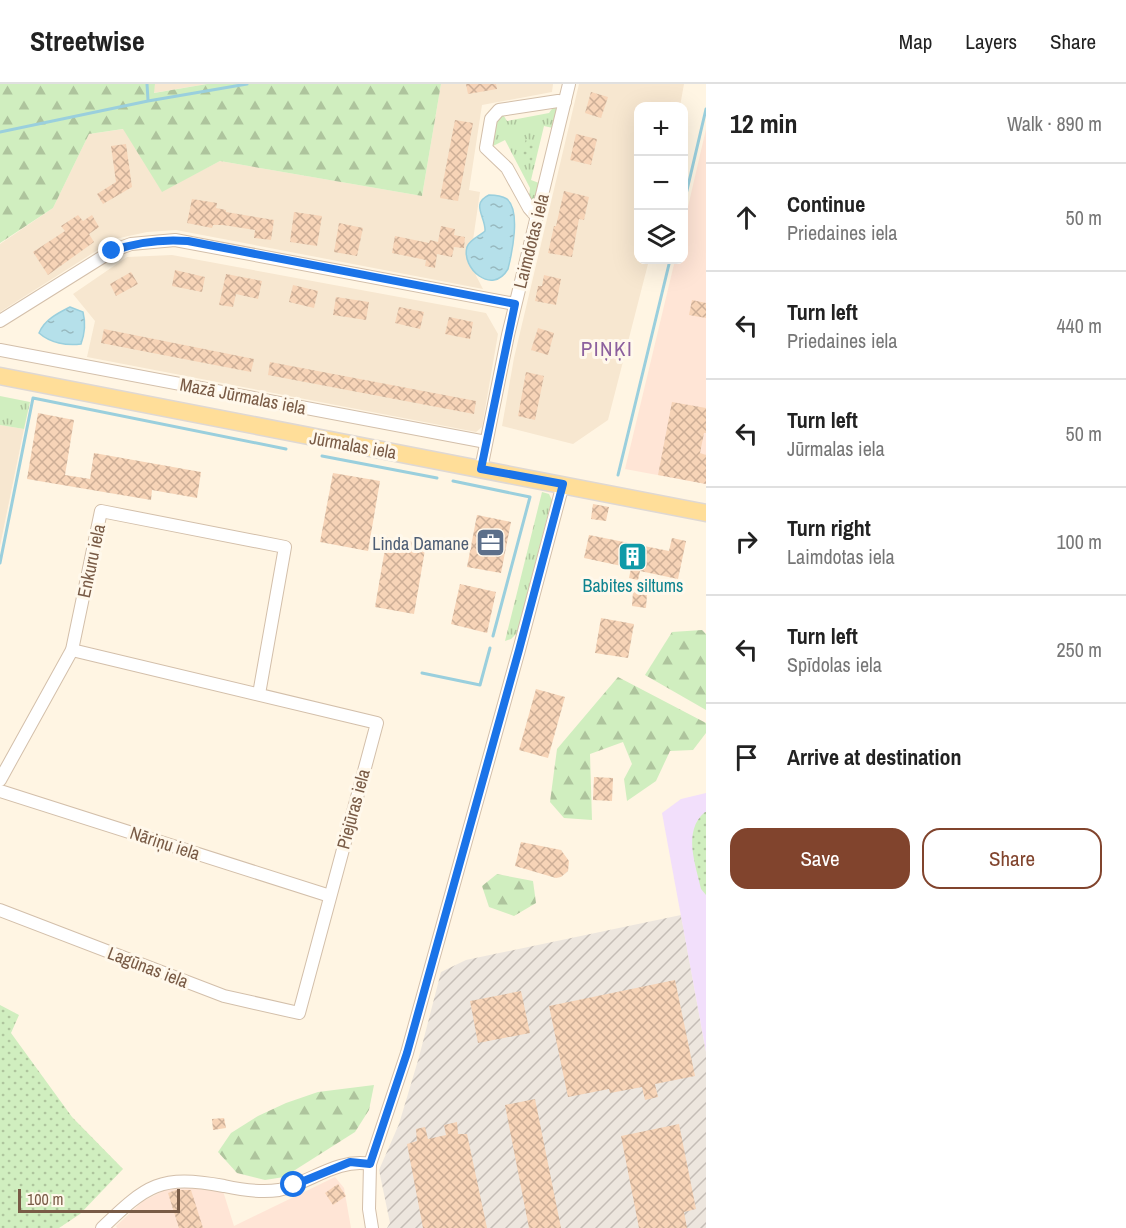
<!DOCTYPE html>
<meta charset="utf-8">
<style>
:root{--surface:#fff;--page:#f6f6f6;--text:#222;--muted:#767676;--line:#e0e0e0;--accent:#81442d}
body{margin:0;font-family:"Archivo Narrow",sans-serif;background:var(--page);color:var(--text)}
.controls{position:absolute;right:18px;top:18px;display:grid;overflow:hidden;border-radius:12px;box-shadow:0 6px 24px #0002}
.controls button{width:54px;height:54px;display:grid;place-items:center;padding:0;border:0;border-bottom:2px solid var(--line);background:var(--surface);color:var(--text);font:30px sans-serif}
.scale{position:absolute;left:18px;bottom:15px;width:162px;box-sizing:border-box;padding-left:6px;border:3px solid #795b46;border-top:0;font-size:16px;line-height:21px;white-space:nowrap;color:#795b46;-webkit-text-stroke:4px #fff8eb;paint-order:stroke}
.stop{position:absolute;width:18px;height:18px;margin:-14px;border:4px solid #1a73e8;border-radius:50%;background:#fff}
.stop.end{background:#1a73e8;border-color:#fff;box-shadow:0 2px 6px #0008}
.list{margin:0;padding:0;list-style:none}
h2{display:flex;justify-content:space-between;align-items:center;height:78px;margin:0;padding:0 24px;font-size:26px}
h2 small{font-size:20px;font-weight:400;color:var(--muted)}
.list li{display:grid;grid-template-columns:39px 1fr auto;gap:18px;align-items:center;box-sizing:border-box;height:108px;padding:0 24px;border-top:2px solid var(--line)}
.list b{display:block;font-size:22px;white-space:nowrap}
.list p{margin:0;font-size:20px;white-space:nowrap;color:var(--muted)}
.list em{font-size:20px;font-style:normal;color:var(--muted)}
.actions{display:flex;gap:12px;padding:18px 24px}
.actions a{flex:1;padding:14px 0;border:2px solid var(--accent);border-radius:18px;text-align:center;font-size:21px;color:var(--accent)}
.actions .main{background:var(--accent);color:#fff}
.icon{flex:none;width:33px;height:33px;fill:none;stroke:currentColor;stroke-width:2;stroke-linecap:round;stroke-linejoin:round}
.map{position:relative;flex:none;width:706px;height:1144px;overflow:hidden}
header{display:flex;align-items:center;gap:36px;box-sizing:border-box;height:84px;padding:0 30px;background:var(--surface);border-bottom:2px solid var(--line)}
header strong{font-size:28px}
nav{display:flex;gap:33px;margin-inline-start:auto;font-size:21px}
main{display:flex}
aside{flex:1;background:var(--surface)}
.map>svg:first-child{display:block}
.residential{fill:#f7e7d0}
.commercial{fill:#ffe5d6}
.industrial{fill:url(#industrial-furrows)}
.education{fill:#f2dffb}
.grass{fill:url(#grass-tufts)}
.forest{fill:url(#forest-firs)}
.park{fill:url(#park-dots)}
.water{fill:url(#water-ripples);stroke:#9acfdd;stroke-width:1.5}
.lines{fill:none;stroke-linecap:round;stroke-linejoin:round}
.stream{stroke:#9acfdd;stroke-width:3}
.building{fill:url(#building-cross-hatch)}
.minor-casing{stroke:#d3bfaa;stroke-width:14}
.major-casing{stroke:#dfd8d3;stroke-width:19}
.minor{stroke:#fff;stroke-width:12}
.major{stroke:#ffde99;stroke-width:16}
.route{stroke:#1a73e8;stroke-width:8}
.labels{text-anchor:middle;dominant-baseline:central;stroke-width:6;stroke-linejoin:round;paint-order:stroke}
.street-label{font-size:18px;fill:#795b46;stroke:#fff8eb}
.service-label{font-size:18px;fill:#4e5e75;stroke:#fff8eb;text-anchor:end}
.culture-label{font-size:18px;fill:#0d838f;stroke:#fff8eb}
.quarter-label{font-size:21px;letter-spacing:1.5px;fill:#8c609e;stroke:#fff8eb}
</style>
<header>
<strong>Streetwise</strong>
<nav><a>Map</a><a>Layers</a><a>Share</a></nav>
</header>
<main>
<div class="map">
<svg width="706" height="1144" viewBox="0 0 706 1144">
<defs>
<pattern id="industrial-furrows" width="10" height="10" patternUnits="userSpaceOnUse" patternTransform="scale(1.5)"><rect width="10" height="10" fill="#ede6de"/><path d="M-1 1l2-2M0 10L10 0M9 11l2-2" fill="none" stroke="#c5bdb6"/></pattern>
<pattern id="grass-tufts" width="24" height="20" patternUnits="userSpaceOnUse" patternTransform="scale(1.5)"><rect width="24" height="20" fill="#d0eebf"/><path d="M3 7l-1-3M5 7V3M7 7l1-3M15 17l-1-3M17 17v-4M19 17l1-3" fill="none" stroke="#aec49d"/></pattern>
<pattern id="forest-firs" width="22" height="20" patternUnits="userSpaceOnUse" patternTransform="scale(1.5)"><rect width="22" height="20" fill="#d0eebf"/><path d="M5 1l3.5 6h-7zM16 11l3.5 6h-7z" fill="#aec49d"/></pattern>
<pattern id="park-dots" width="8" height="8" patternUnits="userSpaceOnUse" patternTransform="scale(1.5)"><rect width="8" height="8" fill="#d0eebf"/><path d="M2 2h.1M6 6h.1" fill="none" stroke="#aec49d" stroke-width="1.8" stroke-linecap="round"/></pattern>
<pattern id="water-ripples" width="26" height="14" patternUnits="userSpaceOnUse" patternTransform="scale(1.5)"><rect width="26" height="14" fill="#b5e0ea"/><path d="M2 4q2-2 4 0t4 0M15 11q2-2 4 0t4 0" fill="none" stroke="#98b9bf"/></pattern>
<pattern id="building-cross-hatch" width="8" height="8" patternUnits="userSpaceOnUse" patternTransform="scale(1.5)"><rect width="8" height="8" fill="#f7d4b7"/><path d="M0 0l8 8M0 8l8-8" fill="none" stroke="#cdaf97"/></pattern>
</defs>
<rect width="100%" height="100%" fill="#fff5e3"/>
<g class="residential">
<polygon points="155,0 207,0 153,9"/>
<polygon points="441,0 553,0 552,8 482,21 469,106 480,108 473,156 467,163 467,167 469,178 483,205 176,146 147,148 115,155 0,228 0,160 53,124 89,50 124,45 162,107 220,77 422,112"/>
<polygon points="579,0 684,0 680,22 638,22 638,176 649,176 608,336 573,360 502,342 514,274"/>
<polygon points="172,171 486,229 498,250 482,343 476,348 87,273 95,237 73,210 127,173"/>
<polygon points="0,341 24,345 0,462"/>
</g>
<g class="commercial">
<polygon points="706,45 706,400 625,385 675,176 684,176 684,140"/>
<polygon points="335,1093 344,1104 351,1144 117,1144 116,1142 143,1117 171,1103 193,1101 223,1107 234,1142"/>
</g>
<polygon class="industrial" points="681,831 706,968 706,1144 387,1144 390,1139 379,1086 399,1040 419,973 441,888 466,876"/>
<polygon class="education" points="706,709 706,968 662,729 681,715"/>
<g class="grass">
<polygon points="554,22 557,25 553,44 544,42 531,96 539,99 535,118 532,119 529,114 530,104 505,56 493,62 490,57 496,35 502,29 507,37 549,29"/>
<polygon points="0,312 30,318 24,345 0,341"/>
<polygon points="542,408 549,410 552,416 549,426 517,549 511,555 505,557"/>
</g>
<g class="forest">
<polygon points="0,0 155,0 154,9 207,0 441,0 422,112 220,77 162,108 123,45 89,50 53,124 0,159"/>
<polygon points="702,546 706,550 706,626 645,591 672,548"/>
<polygon points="618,593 706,639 706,649 693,666 670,667 656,697 627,717 624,695 632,680 623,658 590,670 592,736 564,734 550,718 557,665"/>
<polygon points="497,790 533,797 536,819 514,832 489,823 482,802"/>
<polygon points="374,1001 369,1026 355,1048 284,1093 265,1096 237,1089 218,1068 231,1049 258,1032 286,1019 318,1008"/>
</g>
<g class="park">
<polygon points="526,55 535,57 532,79 521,77 523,70 521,69"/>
<path d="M705,728h1v83l-5,-6c-5,-24 -19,-58 4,-77z"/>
<polygon points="0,921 19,931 11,949 72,1033 123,1085 80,1130 59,1144 0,1144"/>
</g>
<g class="water">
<path d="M489,111c5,0 13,1 18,4 14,12 5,54 1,70 -16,27 -47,-1 -41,-22 3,-8 13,-11 18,-16 1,-14 -15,-27 4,-36z"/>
<path d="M70,223l13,5c3,12 2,21 -2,32 -14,2 -31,-1 -42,-11 5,-13 19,-20 31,-26z"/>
</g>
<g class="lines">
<g class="stream">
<polyline points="147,0 148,16"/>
<polyline points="0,48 148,17 247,0"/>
<polyline points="684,119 706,25"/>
<polyline points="322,372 437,394"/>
<polyline points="618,391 670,176"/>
<polyline points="453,397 530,413 493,552"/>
<polyline points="0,479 33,314 286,365"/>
<polyline points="422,589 480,601 490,564"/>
</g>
</g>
<g class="building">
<polygon points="466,0 496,0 497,5 468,10"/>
<polygon points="591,8 608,13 601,34 585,29"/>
<polygon points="455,36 473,39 458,117 440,114"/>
<polygon points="576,50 597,55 591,81 570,76"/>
<polygon points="126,60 132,103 103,120 97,110 116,98 111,62"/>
<polygon points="564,107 589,113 584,136 579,135 572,173 548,169 554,142 556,142"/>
<polygon points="192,115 217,119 216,124 226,126 226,128 274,136 271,156 254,154 255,146 223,141 213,141 212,144 187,139"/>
<polygon points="294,128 322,132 317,162 290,158"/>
<polygon points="78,131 83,137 92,131 99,143 89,150 94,158 48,191 33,168 65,147 61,142"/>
<polygon points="339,139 363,144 357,172 334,168"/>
<polygon points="441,142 455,145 454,151 465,153 464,164 454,163 452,173 437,170 435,184 425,182 426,176 392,169 395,152 429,159 430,156 438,158"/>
<polygon points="175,186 205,193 202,208 172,202"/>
<polygon points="131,188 138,200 116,212 110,200"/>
<polygon points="226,190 262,197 258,215 236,210 233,223 219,221"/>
<polygon points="544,191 561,195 556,221 535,217 538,202 542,202"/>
<polygon points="293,201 318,207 314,224 289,218"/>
<polygon points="336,213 369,218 366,236 333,231"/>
<polygon points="692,216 706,219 706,234 689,231"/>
<polygon points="399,223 424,228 420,245 395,239"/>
<polygon points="449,233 473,238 470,255 445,250"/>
<polygon points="538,244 554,249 548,271 531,266"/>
<polygon points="104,245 254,275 251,288 101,259"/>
<polygon points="270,278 476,317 474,330 268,291"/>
<polygon points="526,288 544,292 535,336 518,332"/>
<polygon points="672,318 706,324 706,349 704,349 700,369 706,371 706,400 658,391"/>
<polygon points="38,329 74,336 65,391 90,395 94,369 201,388 197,414 152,406 151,416 27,395"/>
<polygon points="333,389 380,397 368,467 320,458"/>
<polygon points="593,420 609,423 606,437 591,435"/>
<polygon points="477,431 511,438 501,489 467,483"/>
<polygon points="589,451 669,467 672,454 686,457 678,495 640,487 638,496 629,494 631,484 584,474"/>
<polygon points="387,453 426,460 414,530 375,523"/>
<polygon points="460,500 496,508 487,549 451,540"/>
<polygon points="633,508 647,510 646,524 632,522"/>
<polygon points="601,534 634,540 628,574 595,569"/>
<polygon points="536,605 565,613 548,674 519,666"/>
<polygon points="594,693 613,694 612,717 593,716"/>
<polygon points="521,758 561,766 569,777 568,787 561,793 556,794 515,782"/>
<polygon points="675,896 695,992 655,1000 658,1013 645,1016 642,1003 610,1009 609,1005 568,1013 549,922"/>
<polygon points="521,907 530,949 478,959 470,917"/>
<polygon points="535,1015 561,1144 529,1144 505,1021"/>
<polygon points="224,1034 226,1044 213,1046 212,1035"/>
<polygon points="457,1038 458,1050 467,1050 487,1144 423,1144 407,1060 417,1057 416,1045 425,1043 428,1055 446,1051 444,1041"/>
<polygon points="679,1040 696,1125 684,1128 687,1144 639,1144 621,1052"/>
<polygon points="338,1100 346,1112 333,1121 325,1109"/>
<polygon points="176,1106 191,1106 203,1144 179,1144 168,1109"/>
</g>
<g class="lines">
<defs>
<g id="minor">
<polyline points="537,133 529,124 507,84 486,64 491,35 499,26 558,17 565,18"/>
<polyline points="0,237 112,167 131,160 175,156 515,220"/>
<polyline points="0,266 486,358"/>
<polyline points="481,385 508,251 569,0"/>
<polyline points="0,696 72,566 101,427 285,463 259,610"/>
<polyline points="0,707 330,812"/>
<polyline points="0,826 224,912 299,929 377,639 72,566"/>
<path d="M102,1144c45,-43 58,-54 122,-42 18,4 36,7 55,4 31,-7 58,-32 91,-26"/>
<polyline points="372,1144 369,1125 370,1080 407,969 519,566 563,400"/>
</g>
<polyline id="major" points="0,292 706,429"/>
</defs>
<use href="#minor" class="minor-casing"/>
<use href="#major" class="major-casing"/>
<use href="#minor" class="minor"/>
<use href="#major" class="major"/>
</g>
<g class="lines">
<path class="route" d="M112,167c25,-9 50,-12 76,-10l327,63 -34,165 82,15 -44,166 -112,403 -37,111 -20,-2 -56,23"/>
</g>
<defs>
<symbol id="office-square" viewBox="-11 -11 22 22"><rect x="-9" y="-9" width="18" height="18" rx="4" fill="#5c6f8a" stroke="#fff8eb"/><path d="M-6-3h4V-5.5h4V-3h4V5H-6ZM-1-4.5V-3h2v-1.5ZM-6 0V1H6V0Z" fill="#fff"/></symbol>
<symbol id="building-square" viewBox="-11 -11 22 22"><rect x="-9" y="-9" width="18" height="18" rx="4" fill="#0f9aa8" stroke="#fff8eb"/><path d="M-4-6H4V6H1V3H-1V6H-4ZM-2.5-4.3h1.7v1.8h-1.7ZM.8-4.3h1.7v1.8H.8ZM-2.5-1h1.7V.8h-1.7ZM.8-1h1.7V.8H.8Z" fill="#fff"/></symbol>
</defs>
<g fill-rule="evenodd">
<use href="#office-square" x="474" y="442" width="33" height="33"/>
<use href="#building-square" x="616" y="456" width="33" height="33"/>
</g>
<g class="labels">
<g class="street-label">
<text transform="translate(531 157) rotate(-76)">Laimdotas iela</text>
<text transform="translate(243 312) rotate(11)">Mazā Jūrmalas iela</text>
<text transform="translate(353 361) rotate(10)">Jūrmalas iela</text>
<text transform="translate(91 477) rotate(-78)">Enkuru iela</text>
<text transform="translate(353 725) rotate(-75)">Piejūras iela</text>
<text transform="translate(165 759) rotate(18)">Nāriņu iela</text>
<text transform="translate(148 883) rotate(21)">Lagūnas iela</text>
</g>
<g class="service-label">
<text x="469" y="459">Linda Damane</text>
</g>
<g class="culture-label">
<text x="633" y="501">Babites siltums</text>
</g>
<g class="quarter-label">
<text x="607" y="264">PIŅĶI</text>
</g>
</g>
</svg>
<div class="controls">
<button>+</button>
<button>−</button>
<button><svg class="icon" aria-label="layers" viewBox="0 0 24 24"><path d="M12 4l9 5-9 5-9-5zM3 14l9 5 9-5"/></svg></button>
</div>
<div class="scale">100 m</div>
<div class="stop" style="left:294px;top:1101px"></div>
<div class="stop end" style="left:112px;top:167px"></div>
</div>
<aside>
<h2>12 min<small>Walk · 890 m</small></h2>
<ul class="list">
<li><svg class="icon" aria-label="ahead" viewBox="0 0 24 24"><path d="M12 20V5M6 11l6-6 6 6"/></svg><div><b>Continue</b><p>Priedaines iela</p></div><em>50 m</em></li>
<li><svg class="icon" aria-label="left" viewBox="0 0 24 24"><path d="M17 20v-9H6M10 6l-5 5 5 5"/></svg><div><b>Turn left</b><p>Priedaines iela</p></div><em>440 m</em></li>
<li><svg class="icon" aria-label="left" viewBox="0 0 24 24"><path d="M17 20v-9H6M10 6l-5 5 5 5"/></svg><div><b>Turn left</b><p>Jūrmalas iela</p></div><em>50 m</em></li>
<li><svg class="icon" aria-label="right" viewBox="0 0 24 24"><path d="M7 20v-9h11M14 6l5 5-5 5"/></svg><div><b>Turn right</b><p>Laimdotas iela</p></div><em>100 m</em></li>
<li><svg class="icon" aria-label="left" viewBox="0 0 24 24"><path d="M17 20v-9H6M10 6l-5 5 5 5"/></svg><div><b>Turn left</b><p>Spīdolas iela</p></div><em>250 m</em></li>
<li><svg class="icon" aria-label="arrive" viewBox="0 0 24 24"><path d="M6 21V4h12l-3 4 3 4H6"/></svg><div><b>Arrive at destination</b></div></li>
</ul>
<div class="actions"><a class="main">Save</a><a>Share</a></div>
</aside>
</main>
